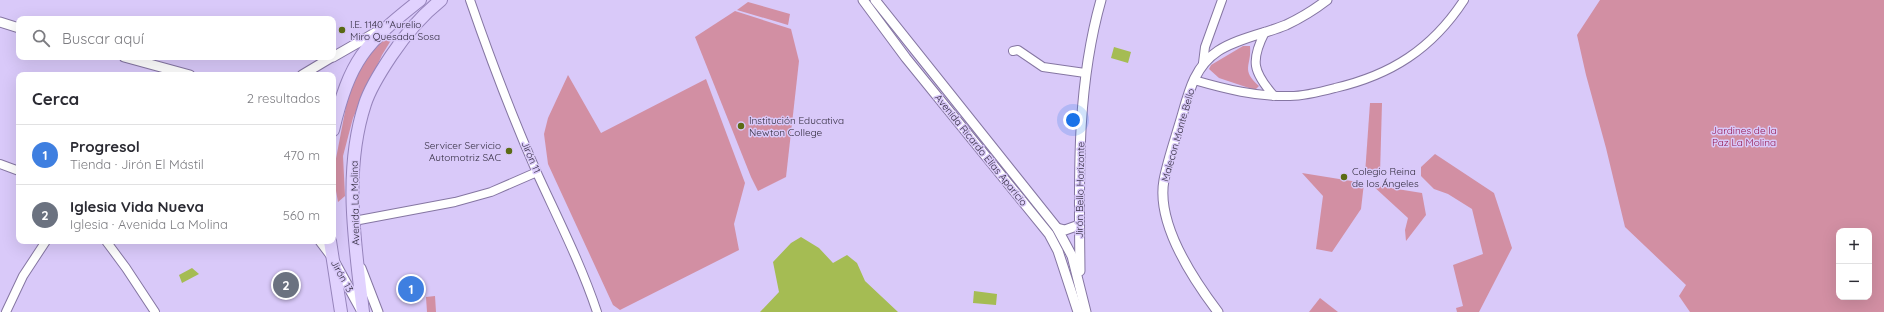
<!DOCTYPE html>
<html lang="es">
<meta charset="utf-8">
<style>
:root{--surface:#fff;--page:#f7f7f7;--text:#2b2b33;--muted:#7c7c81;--line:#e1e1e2;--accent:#5b6b15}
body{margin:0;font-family:Quicksand,sans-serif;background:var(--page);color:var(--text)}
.controls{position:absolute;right:12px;bottom:12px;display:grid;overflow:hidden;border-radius:8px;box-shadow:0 4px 16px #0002}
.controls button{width:36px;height:36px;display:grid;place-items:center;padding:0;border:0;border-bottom:1px solid var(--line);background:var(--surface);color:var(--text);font:20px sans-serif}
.you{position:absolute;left:1073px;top:120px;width:14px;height:14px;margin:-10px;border:3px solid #fff;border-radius:50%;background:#1a73e8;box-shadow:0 0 0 6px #1a73e833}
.badge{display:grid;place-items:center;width:26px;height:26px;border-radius:50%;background:var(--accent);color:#fff;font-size:13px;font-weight:700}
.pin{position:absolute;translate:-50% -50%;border:2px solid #fff;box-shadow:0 1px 4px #0006}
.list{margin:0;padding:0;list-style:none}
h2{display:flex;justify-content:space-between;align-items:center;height:52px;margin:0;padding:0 16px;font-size:17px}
h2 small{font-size:13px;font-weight:400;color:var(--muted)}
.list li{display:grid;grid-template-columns:26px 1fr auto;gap:12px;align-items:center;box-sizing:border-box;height:60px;padding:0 16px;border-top:1px solid var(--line)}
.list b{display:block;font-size:15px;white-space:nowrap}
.list p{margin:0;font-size:13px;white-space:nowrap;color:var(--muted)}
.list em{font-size:13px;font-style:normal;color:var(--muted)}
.icon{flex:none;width:22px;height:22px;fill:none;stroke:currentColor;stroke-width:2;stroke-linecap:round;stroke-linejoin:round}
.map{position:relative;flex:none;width:1884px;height:312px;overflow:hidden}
.search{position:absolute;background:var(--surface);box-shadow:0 4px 16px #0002;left:16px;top:16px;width:320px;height:44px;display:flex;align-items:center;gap:10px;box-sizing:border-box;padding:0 14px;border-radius:8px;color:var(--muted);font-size:15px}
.panel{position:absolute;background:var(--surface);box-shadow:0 4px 16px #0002;left:16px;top:72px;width:320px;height:172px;border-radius:8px}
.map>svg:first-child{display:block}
.green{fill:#d28fa3;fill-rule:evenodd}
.water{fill:#a5bc53}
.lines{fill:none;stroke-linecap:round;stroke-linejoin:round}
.minor-casing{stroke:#8576a2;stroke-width:10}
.tertiary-casing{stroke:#8576a2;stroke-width:11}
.primary-casing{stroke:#9684bb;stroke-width:14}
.minor{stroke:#fff;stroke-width:8}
.tertiary{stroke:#fff;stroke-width:9}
.primary{stroke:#e1d2fe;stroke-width:12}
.poi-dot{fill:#5b6b15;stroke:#d9c9f9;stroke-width:1.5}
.labels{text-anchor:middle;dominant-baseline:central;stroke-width:3;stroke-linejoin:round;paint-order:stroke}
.poi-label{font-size:10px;fill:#312b3e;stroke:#d9c9f9;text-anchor:start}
.park-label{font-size:10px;fill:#951850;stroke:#d9c9f9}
.street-label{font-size:10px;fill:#312b3e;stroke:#d9c9f9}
</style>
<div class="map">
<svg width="1884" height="312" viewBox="0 0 1884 312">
<rect width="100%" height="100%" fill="#d9c9f9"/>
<g class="green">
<path d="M1600,0h284v312h-194l-11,-16 7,-11 -61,-58 -19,-79 -20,-73 -9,-40zM1839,231h30v66h-30z"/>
<polygon points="748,2 790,14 788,25 737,10"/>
<polygon points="735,11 791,29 799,61 786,177 758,191 751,177 695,37"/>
<polygon points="388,34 393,37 382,55 353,118 343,156 345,196 338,202 333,174 349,91 363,59"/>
<path d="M1243,46h7c2,20 -10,23 9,40l-4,4 -36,-12 -10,-9 2,-4z"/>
<polygon points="568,75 601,133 706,79 745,183 734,224 739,250 620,310 613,305 548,164 544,134 548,118"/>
<polygon points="1370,103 1382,103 1380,174 1365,174"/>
<polygon points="1435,154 1494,193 1512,248 1479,312 1457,312 1456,308 1463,306 1453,265 1483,254 1472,209 1448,194 1434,189 1421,176 1421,167"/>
<polygon points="1302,173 1364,183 1361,209 1332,252 1316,249 1323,196"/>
<polygon points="1372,185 1422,193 1426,215 1406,241 1405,230 1408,218"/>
<polygon points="435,296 436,312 427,312 426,297"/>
<polygon points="1320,298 1338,312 1309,312"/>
</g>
<g class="water">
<polygon points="1114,47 1131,52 1128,63 1111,58"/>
<polygon points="801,237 819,248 833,263 847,255 857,263 865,281 898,312 760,312 779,292 773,262 791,243"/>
<polygon points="192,268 199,274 182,283 179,275"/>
<polygon points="974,291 997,294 996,305 973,303"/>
</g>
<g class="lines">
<defs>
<g id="minor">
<path d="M470,0c20,58 42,116 67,173 21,46 44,91 60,139"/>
<path d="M1265,32c-15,29 -12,40 9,64"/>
<polyline points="1013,51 1018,50 1043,67 1085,73"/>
<polyline points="1203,63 1205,47 1222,0"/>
<path d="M1194,80c31,9 63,17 96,16 14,0 30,-4 45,-8 56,-13 97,-39 129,-88"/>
<polyline points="0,164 19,171"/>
<polyline points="354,221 455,202 491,192 537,172"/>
<polyline points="106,241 126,268 155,312"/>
<polyline points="6,312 23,276 46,241"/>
</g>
<g id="tertiary">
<polyline points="863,0 906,58 1049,234 1058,251 1078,312"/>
<polyline points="875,0 1057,228 1072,256 1086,312"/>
<polyline points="0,22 19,28"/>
<polyline points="124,57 190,75"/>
<polyline points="333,57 380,30"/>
<polyline points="302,75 332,57"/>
<polyline points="1057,228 1065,230 1079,225"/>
<polyline points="320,241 332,257 361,310"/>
<polyline points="361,268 378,312"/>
<path d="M1080,271c-1,-91 -4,-183 21,-271"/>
<path d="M1218,312c-25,-33 -62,-89 -54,-132 4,-21 12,-43 18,-64 7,-25 13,-50 36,-65 20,-13 46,-17 68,-26 15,-7 28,-15 41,-25"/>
</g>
<g id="primary">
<path d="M333,130c17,-70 31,-86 87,-130"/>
<polyline points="330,241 341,312"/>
<path d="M363,312c-8,-68 -20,-141 2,-208 5,-16 16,-33 26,-48 14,-21 30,-40 50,-56"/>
</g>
</defs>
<use href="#minor" class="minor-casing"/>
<use href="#tertiary" class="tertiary-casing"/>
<use href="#primary" class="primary-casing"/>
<use href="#minor" class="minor"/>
<use href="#tertiary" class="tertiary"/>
<use href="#primary" class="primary"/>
</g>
<g class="poi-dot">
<circle cx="342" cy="30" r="4"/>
<circle cx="741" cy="126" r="4"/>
<circle cx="509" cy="151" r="4"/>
<circle cx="1344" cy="177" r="4"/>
</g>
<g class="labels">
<g class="poi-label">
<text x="350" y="24">I.E. 1140 "Aurelio<tspan x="350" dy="12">Miro Quesada Sosa</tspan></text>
<text x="749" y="120">Institución Educativa<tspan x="749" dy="12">Newton College</tspan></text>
<text x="501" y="145" text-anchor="end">Servicer Servicio<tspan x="501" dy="12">Automotriz SAC</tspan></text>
<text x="1352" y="171">Colegio Reina<tspan x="1352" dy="12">de los Ángeles</tspan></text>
</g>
<g class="park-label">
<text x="1744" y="130">Jardines de la<tspan x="1744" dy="12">Paz La Molina</tspan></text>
</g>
<g class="street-label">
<text transform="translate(1178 135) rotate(-74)">Malecon Monte Bello</text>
<text transform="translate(981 150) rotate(51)">Avenida Ricardo Elías Aparicio</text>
<text transform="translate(531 157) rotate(67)">Jirón 11</text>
<text transform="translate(1080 190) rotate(-89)">Jirón Bello Horizonte</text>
<text transform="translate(355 203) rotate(-91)">Avenida La Molina</text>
<text transform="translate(342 276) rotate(61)">Jirón 13</text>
</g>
</g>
</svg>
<div class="controls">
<button>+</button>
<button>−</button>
</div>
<div class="you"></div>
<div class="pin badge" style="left:411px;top:289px;background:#3f7fe0">1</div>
<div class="pin badge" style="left:286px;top:285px;background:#6b7280">2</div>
<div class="search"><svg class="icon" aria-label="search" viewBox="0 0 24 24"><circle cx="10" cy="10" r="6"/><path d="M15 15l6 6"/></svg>Buscar aquí</div>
<section class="panel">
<h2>Cerca<small>2 resultados</small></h2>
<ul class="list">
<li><span class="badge" style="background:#3f7fe0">1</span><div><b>Progresol</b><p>Tienda · Jirón El Mástil</p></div><em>470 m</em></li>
<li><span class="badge" style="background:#6b7280">2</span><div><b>Iglesia Vida Nueva</b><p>Iglesia · Avenida La Molina</p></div><em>560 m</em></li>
</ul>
</section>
</div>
